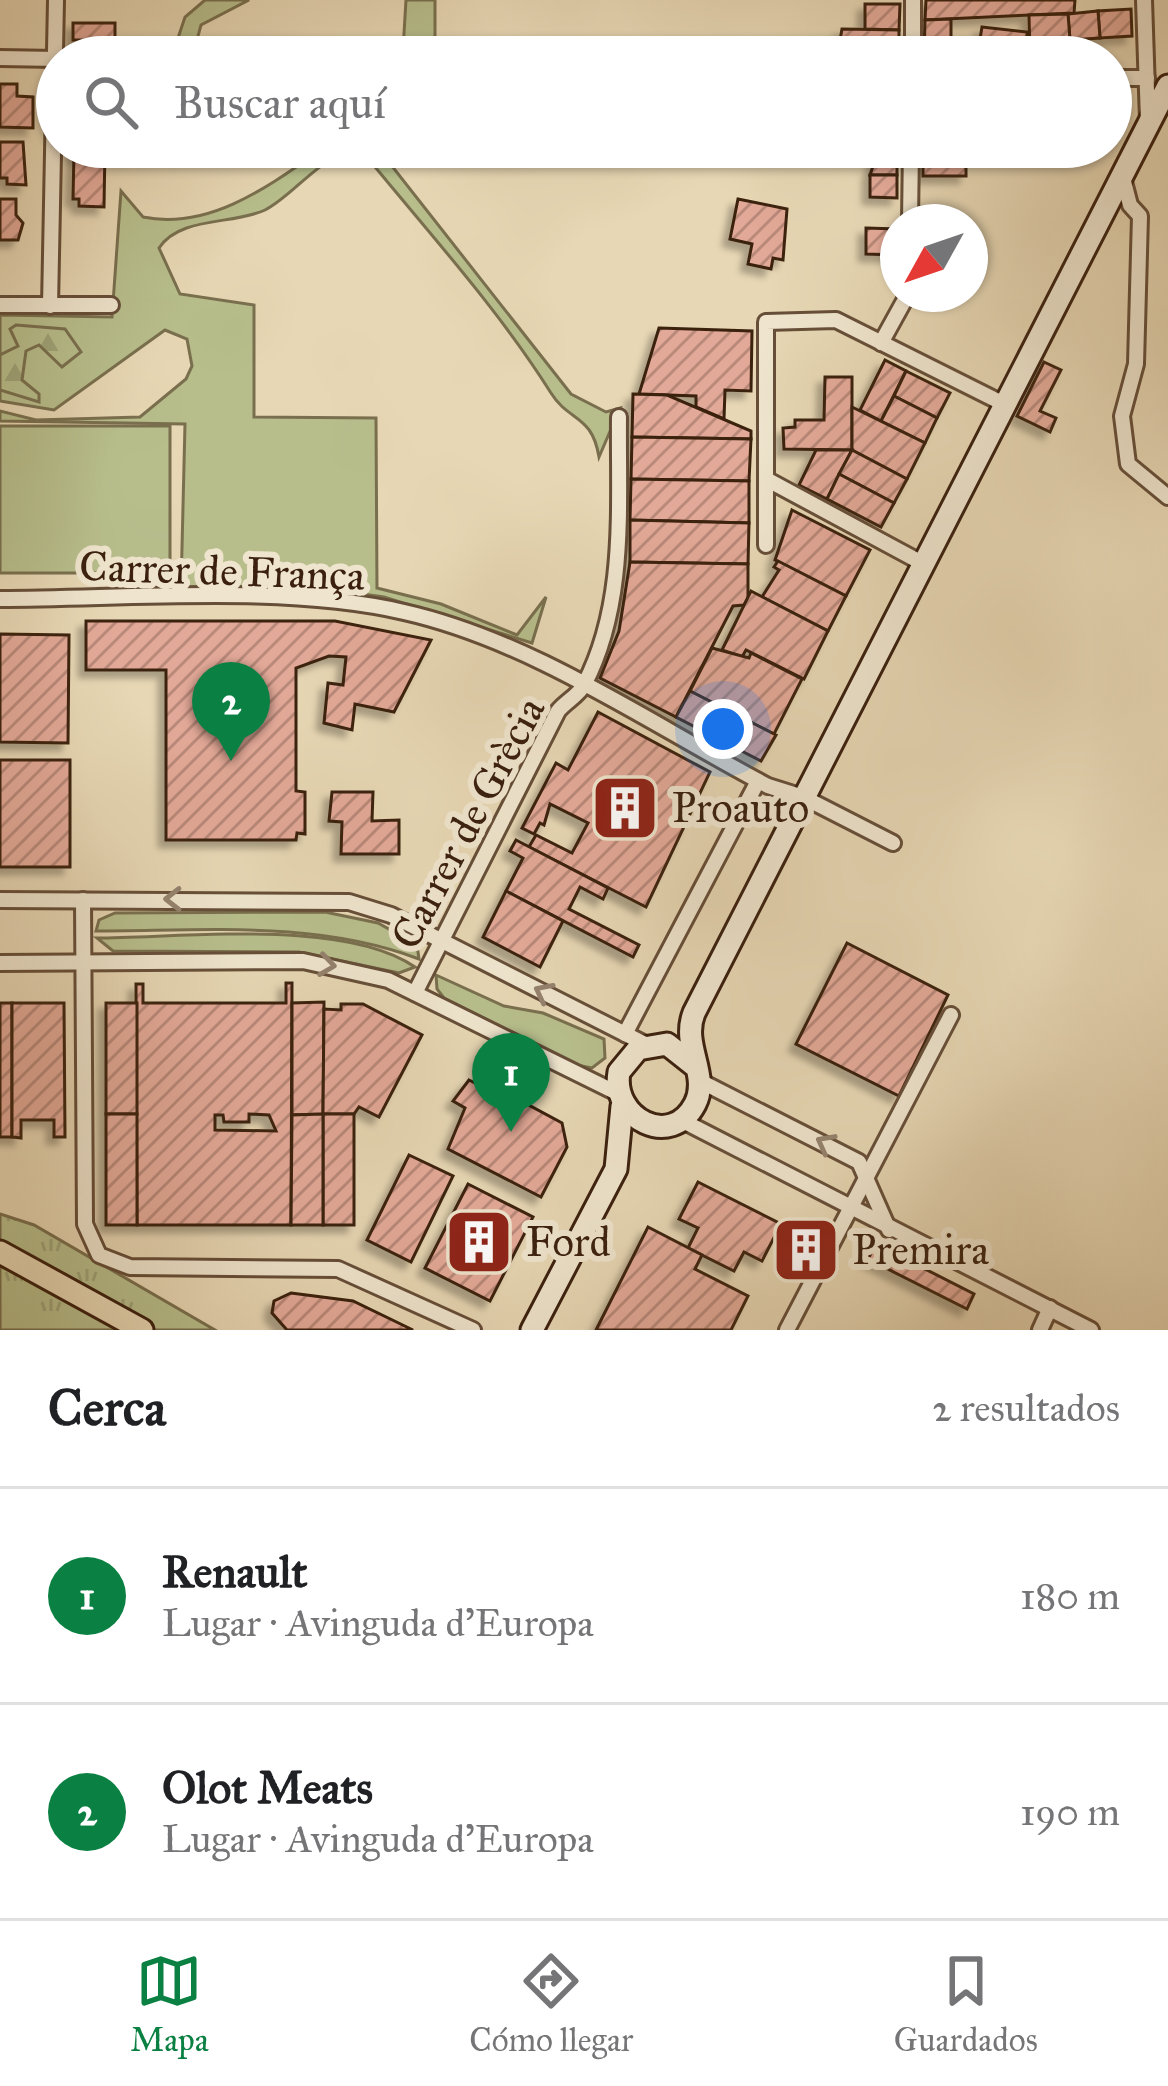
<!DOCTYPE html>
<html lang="es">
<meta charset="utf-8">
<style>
:root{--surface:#fff;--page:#f6f6f6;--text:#202124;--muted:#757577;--line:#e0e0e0;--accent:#0b8043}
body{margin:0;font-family:"IM FELL Great Primer",serif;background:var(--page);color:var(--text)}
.compass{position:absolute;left:880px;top:204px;width:108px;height:108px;border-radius:50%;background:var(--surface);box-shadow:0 3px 9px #0004;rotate:230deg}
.you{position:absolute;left:723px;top:729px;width:42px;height:42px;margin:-30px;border:9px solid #fff;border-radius:50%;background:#1a73e8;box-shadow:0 0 0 18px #1a73e833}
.badge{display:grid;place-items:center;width:78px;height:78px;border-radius:50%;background:var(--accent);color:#fff;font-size:39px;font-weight:700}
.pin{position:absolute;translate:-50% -99px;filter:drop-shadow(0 3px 6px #0008)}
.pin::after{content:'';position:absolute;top:63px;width:42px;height:36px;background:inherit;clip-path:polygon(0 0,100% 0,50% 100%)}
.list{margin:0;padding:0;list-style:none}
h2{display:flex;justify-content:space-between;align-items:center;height:156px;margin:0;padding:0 48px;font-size:51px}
h2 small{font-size:39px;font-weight:400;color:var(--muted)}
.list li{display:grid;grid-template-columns:78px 1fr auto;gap:36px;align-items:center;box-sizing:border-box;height:216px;padding:0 48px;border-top:3px solid var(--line)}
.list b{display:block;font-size:45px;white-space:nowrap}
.list p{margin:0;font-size:39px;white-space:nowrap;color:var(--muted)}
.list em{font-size:39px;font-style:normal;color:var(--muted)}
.icon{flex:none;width:66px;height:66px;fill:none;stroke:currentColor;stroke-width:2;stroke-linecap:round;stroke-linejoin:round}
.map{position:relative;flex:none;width:1168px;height:1330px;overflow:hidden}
.search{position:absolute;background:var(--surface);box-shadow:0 3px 9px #0004;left:36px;right:36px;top:36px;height:132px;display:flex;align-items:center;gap:30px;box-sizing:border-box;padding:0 42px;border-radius:66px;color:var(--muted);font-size:45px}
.sheet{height:588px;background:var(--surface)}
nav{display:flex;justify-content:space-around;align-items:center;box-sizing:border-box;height:168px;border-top:3px solid var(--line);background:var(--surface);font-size:33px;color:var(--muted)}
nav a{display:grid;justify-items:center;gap:6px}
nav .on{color:var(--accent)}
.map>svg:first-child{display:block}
.grass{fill:#b7be8c;stroke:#796f4e;stroke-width:3}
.forest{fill:url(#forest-firs);stroke:#796f4e;stroke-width:3}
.park{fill:url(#park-tufts);stroke:#796f4e;stroke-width:3}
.building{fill:url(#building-hatch);stroke:#3b200f;stroke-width:3;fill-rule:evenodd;filter:url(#shadow)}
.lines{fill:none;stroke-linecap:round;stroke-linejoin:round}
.street-casing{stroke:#664e38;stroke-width:20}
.secondary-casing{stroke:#3b200f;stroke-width:27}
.primary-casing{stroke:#3b200f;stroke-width:27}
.street{stroke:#efe5ce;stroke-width:14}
.secondary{stroke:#efe5ce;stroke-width:21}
.primary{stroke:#e7d7b4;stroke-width:21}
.oneway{stroke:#95826e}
.labels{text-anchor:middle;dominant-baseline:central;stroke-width:12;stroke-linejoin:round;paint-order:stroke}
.street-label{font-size:42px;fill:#3b200f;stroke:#efe5ce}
.poi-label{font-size:42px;fill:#3b200f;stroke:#efe5ce;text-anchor:start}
</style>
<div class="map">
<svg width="1168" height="1330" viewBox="0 0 1168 1330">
<defs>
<pattern id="forest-firs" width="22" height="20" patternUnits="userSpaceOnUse" patternTransform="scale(3)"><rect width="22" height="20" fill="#b7be8c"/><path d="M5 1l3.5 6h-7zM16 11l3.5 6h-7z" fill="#9ea378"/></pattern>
<pattern id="park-tufts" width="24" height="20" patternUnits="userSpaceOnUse" patternTransform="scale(3)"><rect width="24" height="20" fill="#b7be8c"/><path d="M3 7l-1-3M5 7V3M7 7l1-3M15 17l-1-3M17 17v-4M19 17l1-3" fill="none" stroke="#9ea378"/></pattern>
<pattern id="building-hatch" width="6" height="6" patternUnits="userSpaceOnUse" patternTransform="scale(3)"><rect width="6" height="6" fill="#e3a998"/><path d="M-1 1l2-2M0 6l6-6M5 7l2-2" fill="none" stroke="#b9897a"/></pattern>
<filter id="shadow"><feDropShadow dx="-7" dy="7" stdDeviation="3" flood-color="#0004"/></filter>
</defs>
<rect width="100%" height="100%" fill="#e7d7b4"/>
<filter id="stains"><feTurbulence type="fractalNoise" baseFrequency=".00167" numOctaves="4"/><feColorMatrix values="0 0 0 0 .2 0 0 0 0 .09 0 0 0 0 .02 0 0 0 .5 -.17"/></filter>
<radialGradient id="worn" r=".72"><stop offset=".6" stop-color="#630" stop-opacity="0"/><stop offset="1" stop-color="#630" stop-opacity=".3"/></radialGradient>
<g class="grass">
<polygon points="205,0 249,0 201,25 195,47 201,57 187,57 177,41 185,17"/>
<polygon points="406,0 435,0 435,46 425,57 387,57 403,50"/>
<path d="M325,147h52l194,247 35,18 14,-4 -21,49c-7,-43 -30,-35 -48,-64 -54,-86 -124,-162 -189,-242 -34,-5 -68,45 -97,59 -32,15 -85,6 -106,38l21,46 74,11v112l122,1 1,170 64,16 76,31 29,-38 -14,46 -148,-46 -57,-8h-146l4,-165 -185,-3v-10l36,9 104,-3 46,-38 6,-13 -5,-27 -22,-9 -111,80 -54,-9v-86l112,2 9,-126 22,26c68,14 130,-34 182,-70z"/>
<rect x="0" y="426" width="170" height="147"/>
<path d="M325,912l53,11 39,22 2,14c-103,-39 -215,-28 -323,-28l3,-11 16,-7z"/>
<path d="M97,938c85,0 247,-20 318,29l-16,6 -100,-21 -186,-1z"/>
<polygon points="436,975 504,1006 543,1013 604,1039 605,1058 592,1068 576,1065 444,998 437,989"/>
</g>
<polygon class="forest" points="16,325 65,329 81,352 62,367 39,345 26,351 22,380 39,394 39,402 0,390 0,355 18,346 10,329"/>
<polygon class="park" points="0,1214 34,1225 215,1330 0,1330"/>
<g class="building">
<polygon points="926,0 1075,0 1074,13 925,20"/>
<polygon points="865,4 900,4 899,30 865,29"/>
<polygon points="1131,9 1132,36 1100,38 1098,11"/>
<polygon points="1098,11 1100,38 1070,40 1068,14"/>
<polygon points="1068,14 1070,40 1052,42 1059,57 1030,57 1029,15"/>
<polygon points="951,19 951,57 924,57 925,20"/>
<rect x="73" y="23" width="42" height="17"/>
<polygon points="982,27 1027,32 1027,57 977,57"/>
<polygon points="842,29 899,30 899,57 864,57 870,40 856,39 857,57 837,57"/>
<polygon points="0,84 17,84 17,96 33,97 33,128 0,127"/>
<polygon points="0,142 23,142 26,185 7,184 7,178 0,178"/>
<polygon points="80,147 105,147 104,207 79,206 79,199 73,199 74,152"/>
<polygon points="923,150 966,151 966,176 923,176"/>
<polygon points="877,154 897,155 897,175 870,175"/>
<polygon points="870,175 897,175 897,198 870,197"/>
<polygon points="0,199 16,199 16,215 23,223 18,240 0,240"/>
<polygon points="738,199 787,209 783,260 773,258 771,269 748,264 752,244 730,239"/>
<polygon points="866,228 897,229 896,255 866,254"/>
<polygon points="659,328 752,331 751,391 725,390 724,419 696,407 696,396 639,394"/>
<polygon points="885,360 906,371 881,421 860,410"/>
<polygon points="1044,362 1061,370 1040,411 1056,418 1050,432 1017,416"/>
<polygon points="906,371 950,393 937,418 894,396"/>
<polygon points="825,377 852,377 852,450 784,449 783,428 795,427 795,420 824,420"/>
<polygon points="633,394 667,395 751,431 751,439 632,437"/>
<polygon points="894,396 937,418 925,443 881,421"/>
<polygon points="852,407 925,443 907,479 852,450"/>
<polygon points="632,437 751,439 749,481 631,479"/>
<polygon points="816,450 852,450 827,499 799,485"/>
<polygon points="852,450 907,479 894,503 839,474"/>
<polygon points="839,474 894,503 881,527 827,499"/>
<polygon points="631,479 749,481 749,523 630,520"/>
<polygon points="792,510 870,550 846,596 775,560"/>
<polygon points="630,520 749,523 748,564 630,562"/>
<polygon points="778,561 846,596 828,631 762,597 779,570 774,567"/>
<polygon points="630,562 748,564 748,598 744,605 733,606 676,717 600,678 619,631"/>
<polygon points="751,591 828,631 804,679 746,650 742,657 722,650"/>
<polygon points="86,621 335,621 431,640 394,712 355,704 352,730 324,723 328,683 343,685 346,657 329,656 296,668 296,791 305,792 305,834 297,833 296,840 166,840 166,670 86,670"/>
<polygon points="0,634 69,635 68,743 0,742"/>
<polygon points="712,648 749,658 751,653 802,679 774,734 690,691"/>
<polygon points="690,691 776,735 761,761 676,717"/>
<polygon points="598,712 710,772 646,907 529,847 536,835 572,853 588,823 550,804 544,825 540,823 534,834 522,828 556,763 568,770"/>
<rect x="0" y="760" width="70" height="107"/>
<polygon points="332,792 373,792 372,821 399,820 399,854 341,854 342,822 329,821"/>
<polygon points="516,840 608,888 603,899 580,887 569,909 639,945 633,957 506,891 523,858 510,851"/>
<polygon points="506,891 563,921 540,967 483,937"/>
<polygon points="847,943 948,995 899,1096 796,1044"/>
<path d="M286,983h6l-1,242h-154l-1,-241h7v19h143zM249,1114l20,1 7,16 -61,-1v-15h8l1,7h25z"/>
<polygon points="324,1002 323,1114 292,1115 292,1003"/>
<rect x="0" y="1003" width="12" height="134"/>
<polygon points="12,1003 64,1003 65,1137 54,1137 54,1120 21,1120 21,1138 12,1137"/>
<rect x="106" y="1003" width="31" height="111"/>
<polygon points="341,1004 363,1004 422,1035 379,1117 359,1107 354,1114 323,1114 324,1009 341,1010"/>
<polygon points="469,1080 481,1086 484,1081 562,1123 567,1147 541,1197 448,1149 465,1108 453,1101"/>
<rect x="106" y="1114" width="31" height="111"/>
<rect x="323" y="1114" width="31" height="111"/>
<polygon points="323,1114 323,1225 291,1225 292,1115"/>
<polygon points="409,1155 453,1176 411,1262 367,1240"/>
<polygon points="698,1182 781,1224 762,1261 744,1252 734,1271 688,1248 698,1228 679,1219"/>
<polygon points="468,1184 533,1217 490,1301 425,1268"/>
<polygon points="648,1227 702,1255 695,1269 748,1296 731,1330 596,1330"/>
<polygon points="876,1244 974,1294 967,1309 868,1259"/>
<polygon points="291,1293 353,1301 413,1330 287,1330 272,1313 274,1301"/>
</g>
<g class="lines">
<defs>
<g id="street">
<polyline points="1144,0 1148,121"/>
<polyline points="913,57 913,0"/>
<polyline points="0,58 57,59"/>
<polyline points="1111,78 1147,78"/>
<polyline points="1122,174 1130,205 1140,216 1136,364 1122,416 1128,464 1168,497"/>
<polyline points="910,222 911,147"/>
<polyline points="0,305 111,305"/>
<polyline points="50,306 56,0"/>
<polyline points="881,343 908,294"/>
<polyline points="766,479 766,545"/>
<polyline points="922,563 766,479 766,322 836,320 1004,404"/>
<path d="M0,599c125,0 283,-15 404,13 129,29 248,113 364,174l35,11 90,46"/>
<polyline points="0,900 349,902 391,915 647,1045"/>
<polyline points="83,900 85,1224 99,1255 130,1267 338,1269 473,1330"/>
<polyline points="0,963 303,961 388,980 617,1093"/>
<path d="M415,993l143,-282c8,-10 20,-15 26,-26 43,-82 34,-178 35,-268"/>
<polyline points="625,1034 758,781"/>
<polyline points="700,1081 859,1162 889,1230"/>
<polyline points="681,1120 1091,1330"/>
<polyline points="787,1330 951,1015"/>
<polyline points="1040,1330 1050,1308"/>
</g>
<g id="secondary">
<path d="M696,1067l-29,-23 -29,5 -19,23c-8,46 52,78 76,32 15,-29 -14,-59 -1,-91l474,-927"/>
<polyline points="532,1330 616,1169 622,1106"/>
</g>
<polyline id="primary" points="0,1252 142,1330"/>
</defs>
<use href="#street" class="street-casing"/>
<use href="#secondary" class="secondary-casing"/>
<use href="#primary" class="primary-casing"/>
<use href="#street" class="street"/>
<use href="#secondary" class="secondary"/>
<use href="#primary" class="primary"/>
</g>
<defs><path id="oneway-chevron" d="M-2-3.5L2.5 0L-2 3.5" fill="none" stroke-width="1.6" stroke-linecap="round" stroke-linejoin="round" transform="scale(3)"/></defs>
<g class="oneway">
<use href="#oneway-chevron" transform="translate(173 899) rotate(180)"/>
<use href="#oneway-chevron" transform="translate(327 965) rotate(8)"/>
<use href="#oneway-chevron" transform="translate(543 992) rotate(-153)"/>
<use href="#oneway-chevron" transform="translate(825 1143) rotate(-152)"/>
</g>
<defs>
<symbol id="building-square" viewBox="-11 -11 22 22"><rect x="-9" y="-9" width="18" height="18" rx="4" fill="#8f2418" stroke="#efe5ce"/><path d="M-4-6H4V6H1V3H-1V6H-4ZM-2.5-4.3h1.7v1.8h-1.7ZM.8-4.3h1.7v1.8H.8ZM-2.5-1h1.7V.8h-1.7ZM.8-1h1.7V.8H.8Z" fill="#fff"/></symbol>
</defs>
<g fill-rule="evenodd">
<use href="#building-square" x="587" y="770" width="76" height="76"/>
<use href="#building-square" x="441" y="1204" width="76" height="76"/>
<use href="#building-square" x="768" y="1212" width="76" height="76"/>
</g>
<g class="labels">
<g class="street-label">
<text transform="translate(222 571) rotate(2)">Carrer de França</text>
<text transform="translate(468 823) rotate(-62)">Carrer de Grècia</text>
</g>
<g class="poi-label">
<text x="672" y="808">Proauto</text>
<text x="526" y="1242">Ford</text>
<text x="852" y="1250">Premira</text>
</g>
</g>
<rect width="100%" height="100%" filter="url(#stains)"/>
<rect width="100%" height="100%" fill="url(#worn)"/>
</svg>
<svg class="compass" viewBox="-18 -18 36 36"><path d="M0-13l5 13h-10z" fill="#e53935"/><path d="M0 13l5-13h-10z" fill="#757577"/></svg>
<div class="you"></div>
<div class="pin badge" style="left:511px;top:1132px">1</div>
<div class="pin badge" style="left:231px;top:761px">2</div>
<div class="search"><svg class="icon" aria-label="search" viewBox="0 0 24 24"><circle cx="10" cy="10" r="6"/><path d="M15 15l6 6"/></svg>Buscar aquí</div>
</div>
<section class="sheet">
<h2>Cerca<small>2 resultados</small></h2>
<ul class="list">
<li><span class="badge">1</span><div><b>Renault</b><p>Lugar · Avinguda d'Europa</p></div><em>180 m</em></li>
<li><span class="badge">2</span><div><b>Olot Meats</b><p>Lugar · Avinguda d'Europa</p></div><em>190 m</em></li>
</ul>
</section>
<nav>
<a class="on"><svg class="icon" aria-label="map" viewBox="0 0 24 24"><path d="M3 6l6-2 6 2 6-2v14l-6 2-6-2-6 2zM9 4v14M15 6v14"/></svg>Mapa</a>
<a><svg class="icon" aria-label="directions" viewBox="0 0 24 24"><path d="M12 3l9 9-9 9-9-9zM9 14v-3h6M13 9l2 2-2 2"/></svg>Cómo llegar</a>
<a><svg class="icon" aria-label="saved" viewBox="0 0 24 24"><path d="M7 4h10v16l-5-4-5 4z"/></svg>Guardados</a>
</nav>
